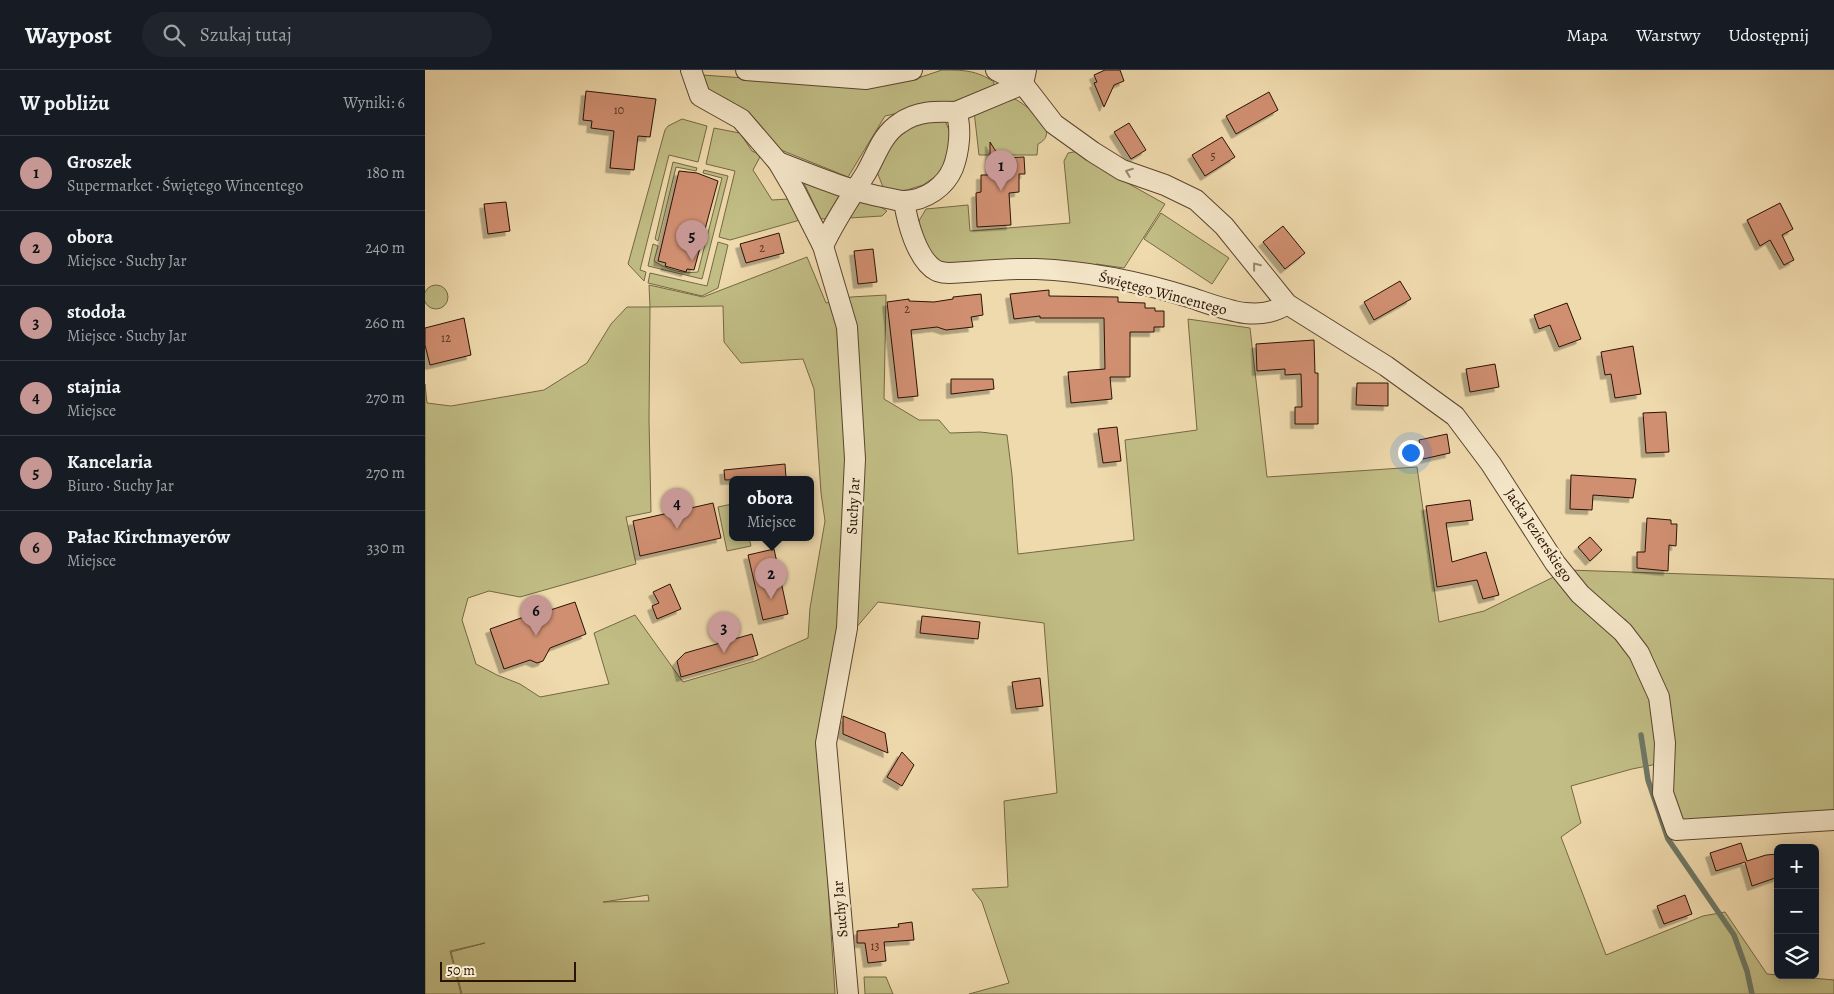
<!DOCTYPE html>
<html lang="pl">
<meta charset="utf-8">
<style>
:root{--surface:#171b24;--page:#20242c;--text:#f1f3f6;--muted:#9ea1a6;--line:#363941;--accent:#c59692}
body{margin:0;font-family:Alegreya,serif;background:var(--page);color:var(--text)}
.controls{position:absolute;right:15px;bottom:15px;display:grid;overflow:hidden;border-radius:8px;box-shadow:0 2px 12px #0003}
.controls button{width:45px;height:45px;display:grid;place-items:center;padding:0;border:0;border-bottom:1px solid var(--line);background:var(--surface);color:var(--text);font:25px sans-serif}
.scale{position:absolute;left:15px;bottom:12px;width:136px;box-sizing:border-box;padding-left:5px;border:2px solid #2a1204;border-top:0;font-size:14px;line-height:18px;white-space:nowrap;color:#2a1204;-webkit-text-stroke:4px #f5e7ca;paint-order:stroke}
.you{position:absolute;left:985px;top:382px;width:18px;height:18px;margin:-12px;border:4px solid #fff;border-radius:50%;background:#1a73e8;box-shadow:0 0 0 8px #1a73e833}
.badge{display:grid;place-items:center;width:32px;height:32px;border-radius:50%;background:var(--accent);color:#111;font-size:16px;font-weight:700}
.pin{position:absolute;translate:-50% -41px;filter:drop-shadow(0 1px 2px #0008)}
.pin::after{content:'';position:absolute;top:26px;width:18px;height:15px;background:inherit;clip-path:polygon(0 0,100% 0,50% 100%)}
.popup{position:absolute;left:304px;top:406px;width:85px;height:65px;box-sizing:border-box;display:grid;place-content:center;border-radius:8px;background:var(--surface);filter:drop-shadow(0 1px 4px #0005);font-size:16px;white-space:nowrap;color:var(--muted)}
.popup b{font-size:19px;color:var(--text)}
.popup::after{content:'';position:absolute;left:50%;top:100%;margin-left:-10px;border:10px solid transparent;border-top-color:var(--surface)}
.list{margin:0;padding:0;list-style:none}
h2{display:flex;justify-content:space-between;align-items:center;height:65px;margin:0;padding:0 20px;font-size:21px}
h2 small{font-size:16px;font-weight:400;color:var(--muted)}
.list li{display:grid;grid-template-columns:32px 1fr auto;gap:15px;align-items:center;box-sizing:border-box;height:75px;padding:0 20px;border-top:1px solid var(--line)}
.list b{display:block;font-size:19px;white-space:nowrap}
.list p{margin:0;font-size:16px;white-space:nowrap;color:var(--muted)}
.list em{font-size:16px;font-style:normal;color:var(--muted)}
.icon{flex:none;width:28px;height:28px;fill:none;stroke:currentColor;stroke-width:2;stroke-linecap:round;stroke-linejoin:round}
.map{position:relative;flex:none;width:1409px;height:924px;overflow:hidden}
header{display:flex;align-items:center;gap:30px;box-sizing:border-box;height:70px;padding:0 25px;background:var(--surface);border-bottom:1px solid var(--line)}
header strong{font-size:24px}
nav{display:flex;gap:28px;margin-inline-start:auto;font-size:18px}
.search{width:350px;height:45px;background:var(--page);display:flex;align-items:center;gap:12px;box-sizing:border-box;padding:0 18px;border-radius:28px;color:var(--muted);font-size:19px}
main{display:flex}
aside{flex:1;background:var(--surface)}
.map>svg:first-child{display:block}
.green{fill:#c1bd85;stroke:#766844;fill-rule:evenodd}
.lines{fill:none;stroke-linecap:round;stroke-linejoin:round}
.stream{stroke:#6e7765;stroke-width:5.5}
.building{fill:#d08f71;stroke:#2a1204;filter:url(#shadow)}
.minor-casing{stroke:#5b442e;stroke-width:22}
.minor{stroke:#f5e7ca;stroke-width:20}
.oneway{stroke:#9a8771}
.labels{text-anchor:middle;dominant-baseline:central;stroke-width:5;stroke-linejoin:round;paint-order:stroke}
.number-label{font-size:12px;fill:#54311f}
.street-label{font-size:15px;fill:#2a1204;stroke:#f5e7ca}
</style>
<header>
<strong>Waypost</strong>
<div class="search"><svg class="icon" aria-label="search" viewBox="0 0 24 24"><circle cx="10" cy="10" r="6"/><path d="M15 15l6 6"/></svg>Szukaj tutaj</div>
<nav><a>Mapa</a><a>Warstwy</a><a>Udostępnij</a></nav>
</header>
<main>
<aside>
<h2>W pobliżu<small>Wyniki: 6</small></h2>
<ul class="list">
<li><span class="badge">1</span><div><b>Groszek</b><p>Supermarket · Świętego Wincentego</p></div><em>180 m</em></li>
<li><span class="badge">2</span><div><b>obora</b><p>Miejsce · Suchy Jar</p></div><em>240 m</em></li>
<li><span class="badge">3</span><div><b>stodoła</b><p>Miejsce · Suchy Jar</p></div><em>260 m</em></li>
<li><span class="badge">4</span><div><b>stajnia</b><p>Miejsce</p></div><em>270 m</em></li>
<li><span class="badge">5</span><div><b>Kancelaria</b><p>Biuro · Suchy Jar</p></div><em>270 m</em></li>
<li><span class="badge">6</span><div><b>Pałac Kirchmayerów</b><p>Miejsce</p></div><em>330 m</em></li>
</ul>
</aside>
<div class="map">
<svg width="1409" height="924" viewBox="0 0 1409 924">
<defs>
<filter id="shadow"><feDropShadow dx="-4.5" dy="4.5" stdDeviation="0" flood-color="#0004"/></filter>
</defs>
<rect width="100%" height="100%" fill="#efdaad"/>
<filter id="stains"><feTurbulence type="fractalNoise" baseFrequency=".004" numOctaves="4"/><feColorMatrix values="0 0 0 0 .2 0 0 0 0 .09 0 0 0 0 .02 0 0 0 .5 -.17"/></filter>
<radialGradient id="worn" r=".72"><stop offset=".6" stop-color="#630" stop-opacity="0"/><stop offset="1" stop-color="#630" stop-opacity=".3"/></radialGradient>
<g class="green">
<path d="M517,0c21,0 34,0 52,12l-1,8 -30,12 -42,6 -36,8 -37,61 -67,-27 -78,-62 -1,-13 156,11 51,-5z"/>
<path d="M590,29c11,6 48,33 23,45l-1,11h-58l-5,-44z"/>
<polygon points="257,49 282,56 273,92 244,85 215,200 221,202 219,211 203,194 240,60 243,56"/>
<polygon points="490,51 520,51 526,64 522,94 511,106 498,115 482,120 473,121 458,117 452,102 460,79"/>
<polygon points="289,58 315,63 327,81 336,85 328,100 347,130 364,129 375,150 305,170 294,167 310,101 281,94"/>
<polygon points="654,81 681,101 740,134 699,198 671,194 669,200 520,197 503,186 491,159 495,149 501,139 543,135 545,161 645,153 639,91 643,83"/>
<polygon points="248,92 272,98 271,101 251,97 233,171 230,169"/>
<path d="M279,100l24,6 -26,103 -54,-13 5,-22 5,2 -4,15c14,9 28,13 44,11l24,-94 -19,-5z"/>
<polygon points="377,109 418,125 405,148 396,149"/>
<polygon points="434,130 451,134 462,141 457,146 424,148"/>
<polygon points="736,143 804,188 787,214 719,169"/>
<polygon points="293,172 303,175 293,218 277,226 223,213 225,203 282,216"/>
<path d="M382,187l19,46 25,-6 35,-2 -2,104 35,21h20l11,13 30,-1 27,3 5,40 6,79 116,-14 -9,-100 72,-10 -9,-111 62,9 17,149 150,-10 22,155 45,-11 84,-41 266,9v236l-154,11 -9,-33 2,-60 -10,-50 -37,-63 -18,-8 -30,-26 -7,6 39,36 27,33 17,37 5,40 -2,26 -25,5 -61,17 10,37 -20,14 45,118 97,-39 22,-4 42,62 67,6v14h-865l40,-11 -27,-81 -10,-13 36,-2 -4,-86 53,-8 -13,-170 -166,-21 -23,27 -12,18 -16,36 -2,40 3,19 -8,18 15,234h-373l-11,-42 34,-9 -35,8 11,43h-36v-610l2,19 24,3 93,-16 43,-27 24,-39 16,-17h23l-1,-22 54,12zM298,236l1,36 17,21 62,-4 11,30 7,104 4,28 -15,87 -2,30 -53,23 -72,21 -48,-67 -41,18 15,51 -69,13 -20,-13 -23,-9 -21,-11 -14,-44 6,-22 21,-7 31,6 116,-33 -10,-47 25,-5 -2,-92 1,-113zM223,825l1,6 -46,1h1z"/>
<circle cx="11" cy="227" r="12"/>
<polygon points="307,434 307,468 324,468 326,476 302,481 293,437"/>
<polygon points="439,907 461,907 468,924 440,924"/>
</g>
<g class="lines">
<polyline class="stream" points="1216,665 1223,710 1243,769 1309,865 1322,901 1327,924"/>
</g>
<g class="building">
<polygon points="680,0 695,0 699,11 689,15 679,37 669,13 672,12 669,5"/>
<polygon points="161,21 231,29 225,67 213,66 209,100 185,98 189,61 166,58 167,51 158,50"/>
<polygon points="844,22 853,40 811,64 801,46"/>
<polygon points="704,53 721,80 706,89 689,62"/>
<polygon points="797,67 810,87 780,106 767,85"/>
<polygon points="565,72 575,88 599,87 600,104 594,104 594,122 584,123 586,155 552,157 551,123 556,122 556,105 565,105"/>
<polygon points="254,101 272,103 293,111 269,200 262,199 261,202 240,196 241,193 233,191"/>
<polygon points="81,132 85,161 63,164 59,134"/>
<polygon points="1355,133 1368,159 1357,165 1369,190 1359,195 1345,170 1335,176 1322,150"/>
<polygon points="858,156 880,183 860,199 838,172"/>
<polygon points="354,163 359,183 321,193 315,174"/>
<polygon points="448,179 452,212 433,214 429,181"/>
<polygon points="975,211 986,229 949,250 939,232"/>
<polygon points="624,220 624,226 693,227 693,232 720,233 720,238 730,238 730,241 739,241 739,257 729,257 729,262 705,262 705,307 685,307 687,329 646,333 643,302 680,299 679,248 615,248 615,246 589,249 585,224"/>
<polygon points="556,224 558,245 546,247 548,257 521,260 512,257 486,260 493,326 473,328 462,232 484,229 484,231 509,232 528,229 528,227"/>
<polygon points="1142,233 1156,269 1134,277 1125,255 1114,259 1109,245"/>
<polygon points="39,248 46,285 5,295 0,275 0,258"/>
<polygon points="889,270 890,303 893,303 893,354 870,354 870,337 877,337 876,304 860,305 860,299 832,301 831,274"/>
<polygon points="1208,276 1216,324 1190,328 1186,304 1180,305 1176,282"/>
<polygon points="1070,294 1074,317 1045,322 1041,299"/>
<polygon points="526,309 568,309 569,319 526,324"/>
<polygon points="932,313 963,313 963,336 931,335"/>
<polygon points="1241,342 1244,382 1221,383 1218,343"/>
<polygon points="692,357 696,391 678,393 673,359"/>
<polygon points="1022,364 1025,383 998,389 994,370"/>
<polygon points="360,394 361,408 300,410 299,400"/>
<polygon points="1146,405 1211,409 1208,428 1168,425 1167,440 1145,439"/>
<polygon points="1045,430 1048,450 1021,453 1027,492 1061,482 1074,525 1058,529 1052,510 1012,517 1001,436"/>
<polygon points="288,433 296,468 215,486 208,451"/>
<polygon points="1222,448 1246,450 1246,454 1252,454 1251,476 1244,475 1243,501 1212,498 1212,482 1220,482"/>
<polygon points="1165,467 1177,480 1165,491 1153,477"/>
<polygon points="349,479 363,544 338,550 323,485"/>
<polygon points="245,514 256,539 232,549 227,536 234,533 228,522"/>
<polygon points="150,532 161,564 125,578 118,591 112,593 105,590 79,599 65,559 113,542 113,544"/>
<polygon points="497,546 555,552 553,569 495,563"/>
<polygon points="327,564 333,585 256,607 252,591 260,583"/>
<polygon points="615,608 618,636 591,639 587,612"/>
<polygon points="418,646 460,663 463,683 418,664"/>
<polygon points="477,682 489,695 477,716 462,707"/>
<polygon points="1316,773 1322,791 1341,785 1353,784 1353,807 1327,816 1320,792 1291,801 1285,783"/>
<polygon points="1260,825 1267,844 1239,854 1232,836"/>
<polygon points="487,852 489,870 459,872 461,891 443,893 440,873 432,873 432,861 474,857 473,854"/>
</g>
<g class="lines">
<defs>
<g id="minor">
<polyline points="266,0 275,26 316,49 353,92 370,121 398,176 422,257 430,389 422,558 401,673 423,924"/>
<polyline points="321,0 441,9 487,0"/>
<polyline points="571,0 598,14 629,54 668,82 697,100 740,115 771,130 799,156 862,234 961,296 1030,346 1066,394 1130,493 1155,524 1198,562 1214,583 1234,627 1240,673 1238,723 1251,760 1409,750"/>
<path d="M353,92c36,14 71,29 109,36 6,1 12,3 18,3 21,-1 40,-14 48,-33 6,-16 9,-40 3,-56l67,-28 3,-14"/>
<path d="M479,131c3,20 13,60 33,70 3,1 8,2 12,2 28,-1 58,-5 87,-4 53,2 105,13 156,29 30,10 66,26 95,6"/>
<path d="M398,176c12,-26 28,-49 43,-73 10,-17 16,-39 34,-50 17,-12 36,-12 56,-11"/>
</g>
</defs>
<use href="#minor" class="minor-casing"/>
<use href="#minor" class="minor"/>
</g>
<defs><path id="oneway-chevron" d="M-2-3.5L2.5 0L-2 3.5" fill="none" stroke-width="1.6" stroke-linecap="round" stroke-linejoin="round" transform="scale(1.25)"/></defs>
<g class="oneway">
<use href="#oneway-chevron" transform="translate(704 102) rotate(-159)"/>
<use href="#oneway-chevron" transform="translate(831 196) rotate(-129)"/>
</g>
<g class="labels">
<g class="number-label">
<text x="194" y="40">10</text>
<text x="788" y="86">5</text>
<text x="337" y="178">2</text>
<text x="482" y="239">2</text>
<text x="21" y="268">12</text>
<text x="450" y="876">13</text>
</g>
<g class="street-label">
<text transform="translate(738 223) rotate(15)">Świętego Wincentego</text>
<text transform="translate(428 436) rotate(-87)">Suchy Jar</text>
<text transform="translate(1114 465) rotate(56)">Jacka Jezierskiego</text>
<text transform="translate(415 839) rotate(-95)">Suchy Jar</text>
</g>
</g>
<rect width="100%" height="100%" filter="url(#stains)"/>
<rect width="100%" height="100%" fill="url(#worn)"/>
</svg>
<div class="controls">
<button>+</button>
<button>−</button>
<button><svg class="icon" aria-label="layers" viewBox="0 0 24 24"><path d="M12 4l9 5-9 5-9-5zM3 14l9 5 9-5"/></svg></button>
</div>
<div class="scale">50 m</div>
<div class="you"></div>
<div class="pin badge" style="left:576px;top:121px">1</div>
<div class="pin badge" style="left:346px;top:529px">2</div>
<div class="popup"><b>obora</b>Miejsce</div>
<div class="pin badge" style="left:299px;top:583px">3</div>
<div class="pin badge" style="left:252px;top:459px">4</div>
<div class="pin badge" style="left:267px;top:191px">5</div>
<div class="pin badge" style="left:111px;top:566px">6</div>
</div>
</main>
